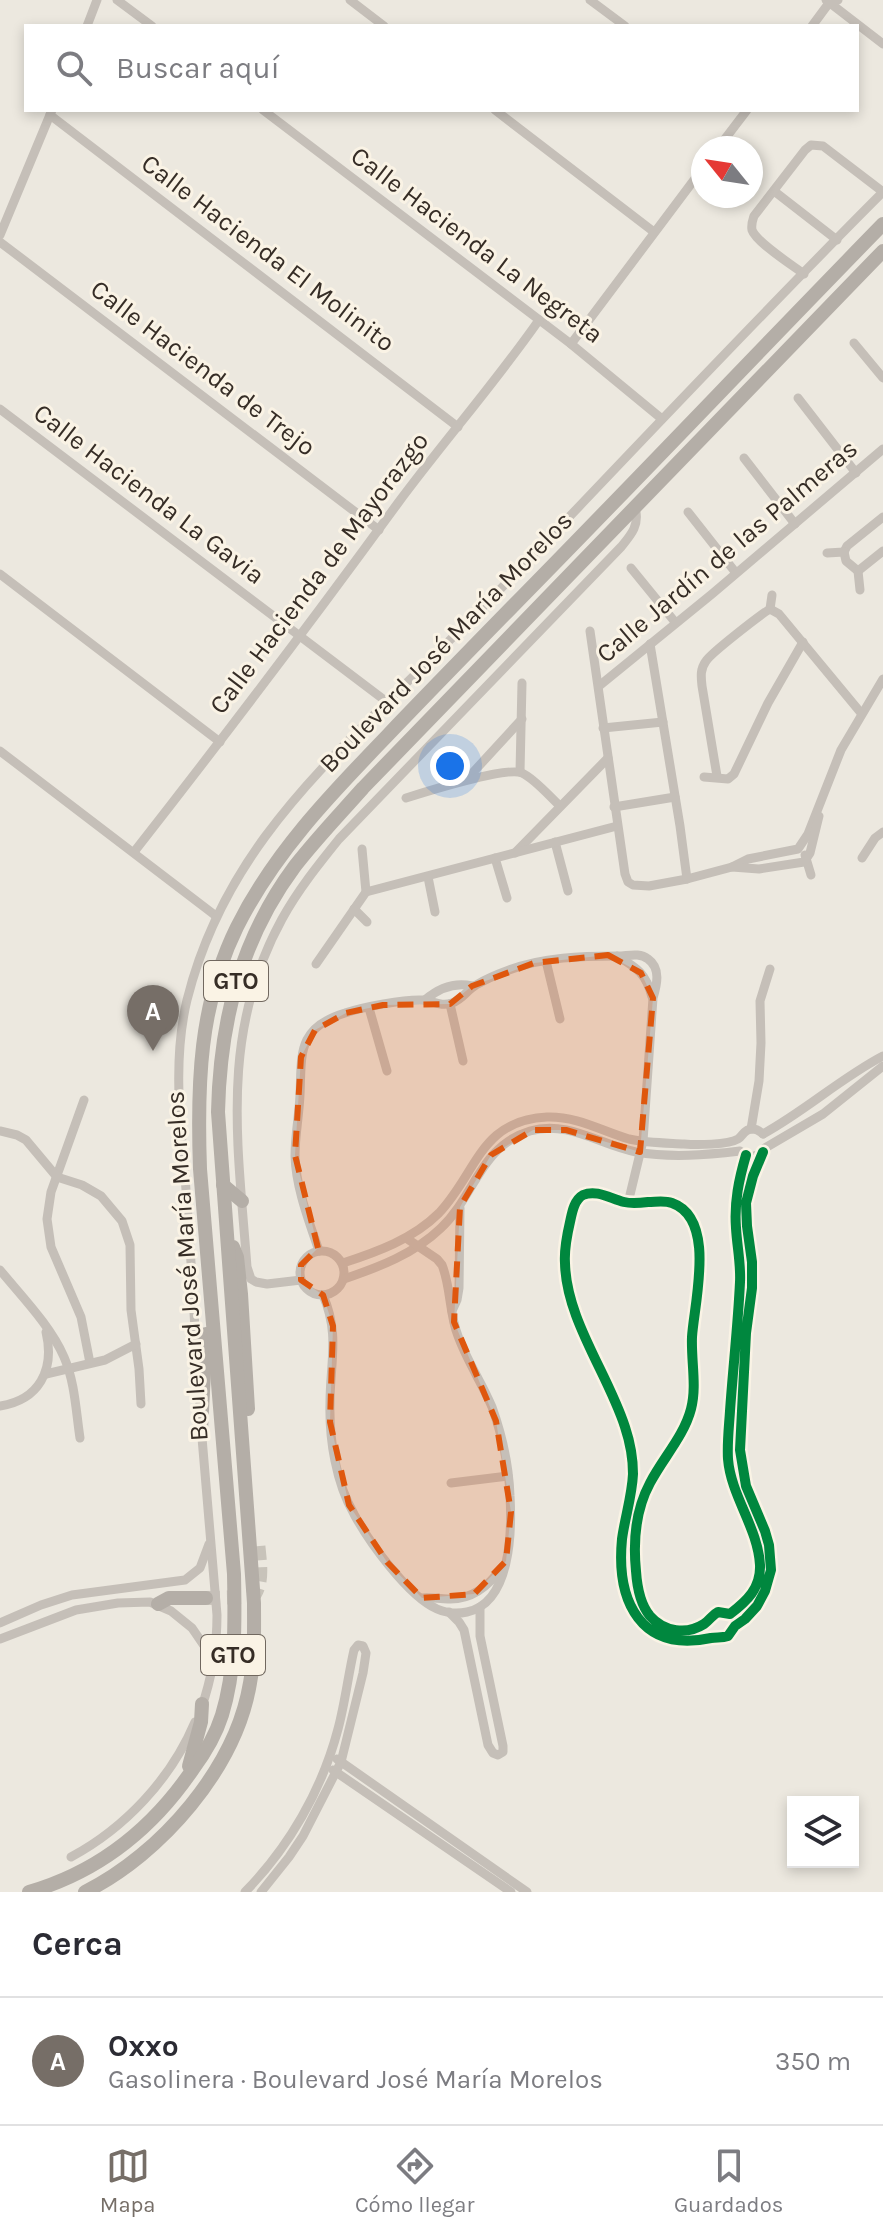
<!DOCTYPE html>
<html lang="es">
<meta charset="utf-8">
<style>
:root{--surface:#fff;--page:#f2f2f3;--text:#2b2b33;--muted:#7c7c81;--line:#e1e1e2;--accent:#766e67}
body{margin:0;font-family:Karla,sans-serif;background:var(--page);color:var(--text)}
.controls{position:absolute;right:24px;bottom:24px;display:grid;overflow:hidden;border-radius:0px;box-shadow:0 4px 12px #0003}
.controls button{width:72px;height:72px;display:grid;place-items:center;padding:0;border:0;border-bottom:2px solid var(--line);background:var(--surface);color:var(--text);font:40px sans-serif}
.compass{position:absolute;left:691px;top:136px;width:72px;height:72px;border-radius:50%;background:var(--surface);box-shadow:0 4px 12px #0003;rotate:300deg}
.you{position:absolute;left:450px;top:766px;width:28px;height:28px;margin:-20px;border:6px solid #fff;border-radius:50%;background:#1a73e8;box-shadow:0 0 0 12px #1a73e833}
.badge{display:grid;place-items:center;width:52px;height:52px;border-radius:50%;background:var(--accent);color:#fff;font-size:26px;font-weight:700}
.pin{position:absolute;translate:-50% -66px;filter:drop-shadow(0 2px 4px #0008)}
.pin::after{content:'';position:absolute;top:42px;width:28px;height:24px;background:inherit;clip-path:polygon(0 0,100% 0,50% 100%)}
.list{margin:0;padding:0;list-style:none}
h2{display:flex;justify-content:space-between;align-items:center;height:104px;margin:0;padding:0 32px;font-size:34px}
h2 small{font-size:26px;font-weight:400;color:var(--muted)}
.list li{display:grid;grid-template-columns:52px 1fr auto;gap:24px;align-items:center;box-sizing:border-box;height:128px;padding:0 32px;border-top:2px solid var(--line)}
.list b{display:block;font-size:30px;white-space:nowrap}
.list p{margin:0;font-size:26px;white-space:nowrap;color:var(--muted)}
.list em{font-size:26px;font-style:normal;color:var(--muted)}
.icon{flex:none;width:44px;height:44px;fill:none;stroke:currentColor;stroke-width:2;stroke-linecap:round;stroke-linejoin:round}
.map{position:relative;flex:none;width:883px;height:1892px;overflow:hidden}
.search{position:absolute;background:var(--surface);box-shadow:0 4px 12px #0003;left:24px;right:24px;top:24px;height:88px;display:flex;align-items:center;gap:20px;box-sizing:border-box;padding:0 28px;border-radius:0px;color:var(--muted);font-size:30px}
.sheet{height:232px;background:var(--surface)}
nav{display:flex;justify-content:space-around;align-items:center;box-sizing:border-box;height:112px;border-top:2px solid var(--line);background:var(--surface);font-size:22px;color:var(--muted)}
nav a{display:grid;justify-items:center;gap:4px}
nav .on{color:var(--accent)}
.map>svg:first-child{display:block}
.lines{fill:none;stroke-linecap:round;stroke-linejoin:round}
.primary-tunnel{stroke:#c8c3ba;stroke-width:14;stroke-dasharray:14 7;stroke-linecap:butt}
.minor{stroke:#c5bfb8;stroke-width:9}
.primary{stroke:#b4aea7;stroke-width:14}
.cycleway-casing{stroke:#faf3e5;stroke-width:15}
.cycleway{stroke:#00873e;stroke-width:10}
.marked{fill:#df570d;fill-opacity:0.2;stroke:#df570d;stroke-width:6;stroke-dasharray:16 10;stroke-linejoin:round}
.labels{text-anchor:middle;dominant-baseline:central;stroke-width:6;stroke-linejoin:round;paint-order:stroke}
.shield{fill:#faf3e5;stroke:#71685f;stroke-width:2}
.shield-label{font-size:24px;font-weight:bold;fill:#362d26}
.street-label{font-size:26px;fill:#362d26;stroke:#faf3e5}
</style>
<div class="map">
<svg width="883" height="1892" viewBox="0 0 883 1892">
<rect width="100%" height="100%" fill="#ece8df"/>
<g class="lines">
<path class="primary-tunnel" d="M206,1598l38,-1 11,-3c9,-15 4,-36 3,-53"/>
<g class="minor">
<polyline points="117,0 152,26"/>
<polyline points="350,0 384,26"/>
<polyline points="590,0 625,26"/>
<polyline points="826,0 883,44"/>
<polyline points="87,26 97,0"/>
<polyline points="812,26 829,3 838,0"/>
<polyline points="263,110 571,344 662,419"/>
<polyline points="495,110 654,232"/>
<polyline points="50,115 458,427"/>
<polyline points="718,148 747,110"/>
<polyline points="774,191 837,240"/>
<polyline points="0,235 52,110"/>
<polyline points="0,242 379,530"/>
<path d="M804,274c-12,-9 -48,-32 -52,-44 -1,-6 0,-8 2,-14l51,-66 6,-5 12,1 60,46"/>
<polyline points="854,343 883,378"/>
<polyline points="571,344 703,168"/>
<polyline points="798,398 856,473"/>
<polyline points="0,409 387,702"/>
<polyline points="744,458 795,524"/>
<polyline points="688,512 736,573"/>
<polyline points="844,552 847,546 883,517"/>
<polyline points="844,552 846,561 858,571"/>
<polyline points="827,553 844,552"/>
<polyline points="631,568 675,622"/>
<polyline points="858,571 883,551"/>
<polyline points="858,571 860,590"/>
<polyline points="0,574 220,742"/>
<polyline points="770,609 779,614 861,713"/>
<polyline points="770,609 772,595"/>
<polyline points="590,631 625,874 628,882 633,885 649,886 687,879 732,867 748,859 798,849 808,834 841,750 883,679"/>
<polyline points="650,644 680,826 687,879"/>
<polyline points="599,686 712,594 883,449"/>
<polyline points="603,728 663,722"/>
<polyline points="0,751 216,916"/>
<polyline points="520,772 522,683"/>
<path d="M717,776l-15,-90c-1,-9 -2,-17 4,-25 5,-8 54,-46 64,-52"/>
<polyline points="704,777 728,779 734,774 768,703 803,642"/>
<polyline points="466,780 522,719"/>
<path d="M406,798c19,-6 102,-32 116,-25 13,6 28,24 38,33"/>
<polyline points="614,807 675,797"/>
<polyline points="555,842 568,891"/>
<path d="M134,852c90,-115 178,-231 264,-349 46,-62 97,-120 141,-183"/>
<polyline points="515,853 608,758"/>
<polyline points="805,855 811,875"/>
<polyline points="495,858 507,898"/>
<polyline points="862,858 875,838 883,832"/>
<polyline points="732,867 759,869 804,862 810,853 819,816"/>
<polyline points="428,877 435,912"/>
<polyline points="366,892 617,826"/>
<polyline points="354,909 367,922"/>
<path d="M617,956c20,12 29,17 35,41"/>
<polyline points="546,961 560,1019"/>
<polyline points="316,964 366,892 362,849"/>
<path d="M425,1000c14,-12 29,-18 47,-14"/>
<polyline points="450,1004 463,1061"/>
<polyline points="369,1008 387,1071"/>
<polyline points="84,1100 51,1192 47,1219 51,1247 81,1317 90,1363"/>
<polyline points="751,1129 759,1081 761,1043 760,1001 770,969"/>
<polyline points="0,1131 17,1135 26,1140 57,1177 82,1185 101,1196 122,1221 130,1245 131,1310 139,1369 141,1404"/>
<path d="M763,1134c42,-23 78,-56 120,-78"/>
<polyline points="742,1153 750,1157 761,1154 765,1148 823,1114 883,1066"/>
<path d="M746,1155c-7,24 -12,47 -10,73 1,18 5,36 4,54 -2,43 -7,86 -10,129 -1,16 -3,32 -2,48 3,37 30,69 32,106 1,23 -13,36 -30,49l-12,-2c-6,3 -8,8 -14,12 -17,11 -40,8 -54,-8 -10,-12 -13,-30 -14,-45 -3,-30 0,-62 14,-88 13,-25 34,-47 41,-74 6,-23 0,-48 1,-72 2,-34 25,-118 -20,-134 -8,-3 -16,-1 -24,-1 -8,1 -16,2 -24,0 -13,-3 -27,-13 -41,-7 -9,5 -11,18 -13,27 -3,13 -6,27 -5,41 1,56 43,111 60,164 5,15 8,31 8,47 -1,22 -8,43 -11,65 -6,63 19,114 89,99 6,-1 11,0 17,-2l7,-10 10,-7 12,-13 8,-15 6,-21 -2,-25 -4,-14 -19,-45 -6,-36 6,-117 6,-45v-26l-5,-36 -1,-23 7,-27 10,-24"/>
<circle cx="322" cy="1273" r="22"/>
<path d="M319,1251c-10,-30 -23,-63 -24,-95 0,-20 4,-40 5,-61 2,-40 -4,-67 45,-82 18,-6 59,-14 78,-13 10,1 18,7 29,3 11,-4 15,-13 24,-18 10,-6 22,-11 33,-15 34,-13 73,-14 109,-14 10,0 21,-4 30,3 13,9 9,26 5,39l-10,143 -15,62"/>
<path d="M343,1263c34,-11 70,-24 96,-50 38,-40 41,-93 108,-96 30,-1 55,14 82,22 18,4 37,4 55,5 12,1 44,1 54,-5 5,-3 6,-10 14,-10 6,0 7,2 11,5"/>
<path d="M0,1270c22,27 50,55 64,87 11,25 12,55 16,81"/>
<path d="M344,1279c35,-12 70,-25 97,-51 34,-32 39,-82 89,-97 38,-11 70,14 106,21 35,6 70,3 104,-1"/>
<path d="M301,1280l-34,4 -11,-2 -5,-3 -4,-12c-9,-123 -28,-233 35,-348 16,-29 36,-54 57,-80l282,-292c10,-12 19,-22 14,-39"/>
<path d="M323,1295c17,39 7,68 7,108 -1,36 6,80 24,111 15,28 54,82 83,95 9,4 20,5 30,3 44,-9 45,-81 43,-116 -1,-29 -8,-61 -18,-89 -10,-24 -25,-46 -34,-71 -9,-22 -7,-49 -16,-71l-5,-6 -31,-21"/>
<polyline points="452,1311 457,1300 459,1288 460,1208"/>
<polyline points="46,1374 105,1360 136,1344"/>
<path d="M198,1380c-4,-64 -7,-127 -12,-190 -5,-63 -14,-128 1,-190 32,-128 110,-209 201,-299 42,-41 84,-82 124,-124 123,-129 245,-259 371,-385"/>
<path d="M0,1406c39,-6 55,-36 46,-74"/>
<path d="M201,1426l16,189c0,32 -5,63 -16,94"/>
<polyline points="451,1483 508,1476"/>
<path d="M422,1598c9,-1 17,1 26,1 24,1 41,-13 54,-32"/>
<polyline points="449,1612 459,1622 464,1630 488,1745 493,1753 498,1755 503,1752 503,1746 480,1636 480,1607"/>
<polyline points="0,1623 41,1605 72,1595 185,1580 200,1568 209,1544"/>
<polyline points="0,1639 76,1610 118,1603 150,1602 171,1611 192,1628 207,1650 211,1665"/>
<polyline points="337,1759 527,1892"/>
<polyline points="333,1770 511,1892"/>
<path d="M71,1857c54,-29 100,-78 124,-135"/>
<path d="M245,1892c44,-45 77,-102 93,-163 7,-26 10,-53 16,-79l4,-5 5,1 3,7 -3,20 -22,89 -38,74 -14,21 -28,35"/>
</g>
<g class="primary">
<polyline points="223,1185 242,1201"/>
<polyline points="233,1247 237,1257 241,1294 248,1409"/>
<polyline points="201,1430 206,1334"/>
<polyline points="158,1604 169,1598 206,1598"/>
<polyline points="189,1766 201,1722 202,1704"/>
<path d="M29,1892c69,-20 124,-64 164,-123 12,-16 23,-35 29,-54 14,-46 13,-93 12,-141l-34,-405c-3,-84 -1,-165 37,-242 37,-74 93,-132 149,-190 42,-44 84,-87 126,-130 125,-127 247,-256 371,-383"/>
<path d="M85,1892c76,-38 151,-124 165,-209 5,-26 4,-53 4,-80l-36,-491c2,-90 22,-172 77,-246 21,-27 45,-52 68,-78l520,-537"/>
</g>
<defs>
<path id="cycleway" d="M746,1155c-7,24 -12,47 -10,73 1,18 5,36 4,54 -2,43 -7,86 -10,129 -1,16 -3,32 -2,48 3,37 30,69 32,106 1,23 -13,36 -30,49l-12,-2c-6,3 -8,8 -14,12 -17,11 -40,8 -54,-8 -10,-12 -13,-30 -14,-45 -3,-30 0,-62 14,-88 13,-25 34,-47 41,-74 6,-23 0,-48 1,-72 2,-34 25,-118 -20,-134 -8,-3 -16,-1 -24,-1 -8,1 -16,2 -24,0 -13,-3 -27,-13 -41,-7 -9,5 -11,18 -13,27 -3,13 -6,27 -5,41 1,56 43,111 60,164 5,15 8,31 8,47 -1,22 -8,43 -11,65 -6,63 19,114 89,99 6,-1 11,0 17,-2l7,-10 10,-7 12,-13 8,-15 6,-21 -2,-25 -4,-14 -19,-45 -6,-36 6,-117 6,-45v-26l-5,-36 -1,-23 7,-27 10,-24"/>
</defs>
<use href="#cycleway" class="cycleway-casing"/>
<use href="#cycleway" class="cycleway"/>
</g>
<path class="marked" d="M608,955l33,18 12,25 -13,154 -74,-22h-33l-42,25 -31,52 -6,115 42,99 15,91 -5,49 -32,33 -52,4 -35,-36 -38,-57 -19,-83 3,-96 -10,-31 -22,-15v-15l17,-17 -23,-93 6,-98 14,-27 31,-17 37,-8 67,-1 22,-18 62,-23z"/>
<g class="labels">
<g class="shield">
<rect x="204" y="961" width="64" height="40" rx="6"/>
<rect x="201" y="1635" width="64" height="40" rx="6"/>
</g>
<g class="shield-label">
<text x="236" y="981">GTO</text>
<text x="233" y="1655">GTO</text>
</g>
<g class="street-label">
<text transform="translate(477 245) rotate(37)">Calle Hacienda La Negreta</text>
<text transform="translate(268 253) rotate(37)">Calle Hacienda El Molinito</text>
<text transform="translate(203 368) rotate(37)">Calle Hacienda de Trejo</text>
<text transform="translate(149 494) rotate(37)">Calle Hacienda La Gavia</text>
<text transform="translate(727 551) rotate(-40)">Calle Jardín de las Palmeras</text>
<text transform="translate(319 573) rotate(-53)">Calle Hacienda de Mayorazgo</text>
<text transform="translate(446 642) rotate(-46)">Boulevard José María Morelos</text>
<text transform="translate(187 1266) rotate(-94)">Boulevard José María Morelos</text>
</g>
</g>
</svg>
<div class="controls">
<button><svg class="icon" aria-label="layers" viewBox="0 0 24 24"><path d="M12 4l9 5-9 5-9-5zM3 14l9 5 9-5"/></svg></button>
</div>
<svg class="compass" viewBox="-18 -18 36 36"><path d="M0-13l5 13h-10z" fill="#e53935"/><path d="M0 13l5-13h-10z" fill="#7c7c81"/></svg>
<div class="you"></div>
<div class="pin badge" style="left:153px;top:1051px">A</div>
<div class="search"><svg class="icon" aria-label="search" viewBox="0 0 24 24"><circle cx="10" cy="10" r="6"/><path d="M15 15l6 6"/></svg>Buscar aquí</div>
</div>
<section class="sheet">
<h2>Cerca<small></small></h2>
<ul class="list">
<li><span class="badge">A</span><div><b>Oxxo</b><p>Gasolinera · Boulevard José María Morelos</p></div><em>350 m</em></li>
</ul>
</section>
<nav>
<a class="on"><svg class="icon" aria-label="map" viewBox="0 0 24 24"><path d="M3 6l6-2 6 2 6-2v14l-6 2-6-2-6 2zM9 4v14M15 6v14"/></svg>Mapa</a>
<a><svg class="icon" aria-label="directions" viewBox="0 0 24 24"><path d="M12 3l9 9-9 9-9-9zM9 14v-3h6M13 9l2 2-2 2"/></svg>Cómo llegar</a>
<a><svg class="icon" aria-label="saved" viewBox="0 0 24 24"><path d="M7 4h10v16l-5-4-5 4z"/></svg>Guardados</a>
</nav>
